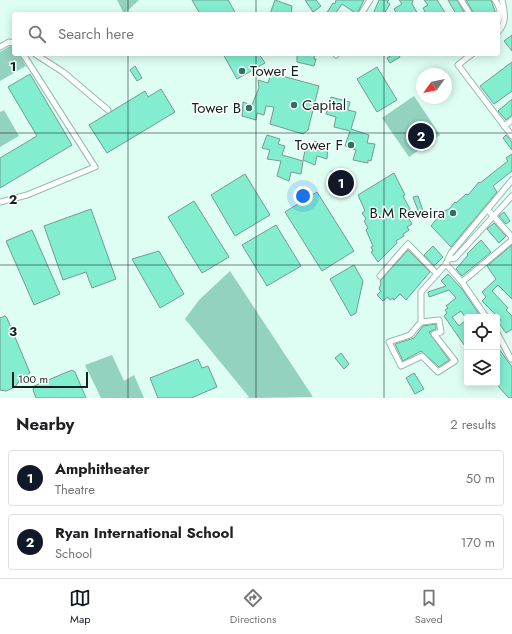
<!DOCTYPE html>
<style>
:root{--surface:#fff;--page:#f6f6f6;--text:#202124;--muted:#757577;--line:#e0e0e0;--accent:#111827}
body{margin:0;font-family:Jost,sans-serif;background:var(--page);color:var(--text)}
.controls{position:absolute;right:12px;bottom:12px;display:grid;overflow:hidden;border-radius:4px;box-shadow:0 2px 10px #0003}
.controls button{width:36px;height:36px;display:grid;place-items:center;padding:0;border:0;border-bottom:1px solid var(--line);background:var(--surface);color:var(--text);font:20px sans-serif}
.compass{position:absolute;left:416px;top:68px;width:36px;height:36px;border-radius:50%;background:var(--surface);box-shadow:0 2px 10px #0003;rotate:237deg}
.scale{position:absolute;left:12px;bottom:10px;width:76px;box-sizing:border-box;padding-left:4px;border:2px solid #13221d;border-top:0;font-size:11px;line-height:14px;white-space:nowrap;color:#13221d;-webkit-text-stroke:3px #fff;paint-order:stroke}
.you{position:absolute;left:303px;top:196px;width:14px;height:14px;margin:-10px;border:3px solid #fff;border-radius:50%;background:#1a73e8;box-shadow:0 0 0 6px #1a73e833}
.badge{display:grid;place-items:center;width:26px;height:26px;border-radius:50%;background:var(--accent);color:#fff;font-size:13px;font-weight:700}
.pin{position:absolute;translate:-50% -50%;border:2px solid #fff;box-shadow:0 1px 4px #0006}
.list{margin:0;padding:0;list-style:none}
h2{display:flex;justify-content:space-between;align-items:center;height:52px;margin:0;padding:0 16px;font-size:17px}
h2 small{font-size:13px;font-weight:400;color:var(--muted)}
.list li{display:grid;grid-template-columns:26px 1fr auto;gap:12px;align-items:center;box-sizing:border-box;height:56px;margin:0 8px 8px;padding:0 8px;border:1px solid var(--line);border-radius:4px}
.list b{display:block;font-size:15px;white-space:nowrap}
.list p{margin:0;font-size:13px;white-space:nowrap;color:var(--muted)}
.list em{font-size:13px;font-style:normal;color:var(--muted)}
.icon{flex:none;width:22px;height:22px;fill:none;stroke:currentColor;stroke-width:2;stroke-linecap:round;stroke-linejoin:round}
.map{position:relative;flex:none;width:512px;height:398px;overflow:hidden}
.search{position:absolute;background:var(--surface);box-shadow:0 2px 10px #0003;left:12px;right:12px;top:12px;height:44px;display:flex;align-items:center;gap:10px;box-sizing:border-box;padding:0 14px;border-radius:4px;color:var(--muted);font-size:15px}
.sheet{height:180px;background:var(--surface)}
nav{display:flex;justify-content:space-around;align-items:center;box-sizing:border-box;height:56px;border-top:1px solid var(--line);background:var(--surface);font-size:11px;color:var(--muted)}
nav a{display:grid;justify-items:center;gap:2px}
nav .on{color:var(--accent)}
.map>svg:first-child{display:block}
.green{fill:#92d2bf}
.building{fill:#83edd0;stroke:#769b8f}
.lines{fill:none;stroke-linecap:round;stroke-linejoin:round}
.minor-casing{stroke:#95bbaf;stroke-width:7}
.minor{stroke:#fff;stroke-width:5}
.grid{fill:none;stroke:#13221d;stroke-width:1;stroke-opacity:0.55}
.poi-dot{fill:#307160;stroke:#fff;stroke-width:1.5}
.labels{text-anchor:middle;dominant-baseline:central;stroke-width:3;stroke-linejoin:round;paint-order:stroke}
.poi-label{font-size:15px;fill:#13221d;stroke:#fff;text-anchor:end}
.grid-label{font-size:13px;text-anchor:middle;font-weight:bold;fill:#13221d;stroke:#fff;stroke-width:3;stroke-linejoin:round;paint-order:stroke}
</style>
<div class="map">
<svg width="512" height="398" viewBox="0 0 512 398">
<rect width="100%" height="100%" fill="#defef4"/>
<g class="green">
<polygon points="117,0 139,0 124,14"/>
<polygon points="13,44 14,54 19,54 26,66 0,81 0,52"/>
<polygon points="414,96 440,135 409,157 382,118"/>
<polygon points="4,110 19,136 0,147 0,112"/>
<polygon points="230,271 313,397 246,398 249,397 185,319 199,300"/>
<polygon points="112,355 124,381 134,375 144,398 101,398 85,365"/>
</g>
<g class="building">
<polygon points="192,0 228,0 236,14 200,14"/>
<polygon points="275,0 292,6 291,14 270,14"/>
<polygon points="305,0 316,0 321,6 313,12"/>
<polygon points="336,0 364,0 357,14 342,4 335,14 326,14 333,3 335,4"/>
<polygon points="379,0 389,0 387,2 390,4 384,14 373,14"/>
<polygon points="399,0 413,0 412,4 418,14 397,14 394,9 402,4"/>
<polygon points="424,0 437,0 446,14 426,14 423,8 428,5"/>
<polygon points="448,0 457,0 465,14 456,14"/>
<polygon points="466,0 491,0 496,14 474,14"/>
<polygon points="512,35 512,51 504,41"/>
<polygon points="223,54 259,54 265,63 237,79"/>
<polygon points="301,54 315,54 314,59 316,59 314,66 297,62 297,56"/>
<polygon points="394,54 398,54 400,57 390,63 387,58"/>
<polygon points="512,62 512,91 494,104 480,86"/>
<polygon points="135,66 142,78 137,81 130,70"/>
<polygon points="377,67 397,100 377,112 357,79"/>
<polygon points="271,73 319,86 308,130 303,134 270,124 274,107 266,106 264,115 257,113 256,120 242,116 243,102 252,105 259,88 258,80 268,83"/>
<polygon points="30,74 72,145 0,188 0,158 37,136 8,87"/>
<polygon points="161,89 175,112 107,153 89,125 145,91 148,97"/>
<polygon points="331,97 350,102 348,110 356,112 351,129 369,135 367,143 375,144 371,161 368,160 368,163 353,160 356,150 345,146 350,131 334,127 336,117 326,114"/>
<polygon points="512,99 512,115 506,120 498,111"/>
<polygon points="267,135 280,139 278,144 285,146 282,155 303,161 301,174 291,172 289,181 277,176 281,161 267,159 270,150 262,148"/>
<polygon points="506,135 512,142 512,150 503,138"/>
<polygon points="314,141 328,145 327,159 317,156 315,165 303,160 306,146 315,149 313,145"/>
<polygon points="512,154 512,171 493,186 497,192 451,247 431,226 444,210 445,211 449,209 455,202 456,203 466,194 468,195 479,182 480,183 508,161 506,158"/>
<polygon points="331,171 343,173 349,182 345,194 334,185"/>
<polygon points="394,173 405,195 403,196 410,209 408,211 412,217 409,219 412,224 407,227 409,230 403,234 404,236 396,241 397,243 378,262 371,252 373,251 371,247 373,246 366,230 368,228 364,221 366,219 362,213 365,211 358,195"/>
<polygon points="245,174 270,215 235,236 211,195"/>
<polygon points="317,192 354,251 322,271 285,212"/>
<polygon points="418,196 424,214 420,216 413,197"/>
<polygon points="194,201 229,257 202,273 168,217"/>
<polygon points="91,209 116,279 92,288 86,272 63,280 44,226"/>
<polygon points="504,212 510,221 506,224 499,216"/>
<polygon points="494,223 506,236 499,243 487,229"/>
<polygon points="276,225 301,266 267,286 242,245"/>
<polygon points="32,230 60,294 34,305 6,241"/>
<polygon points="481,240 491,252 462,276 456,269 468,255 467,254"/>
<polygon points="512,245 512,299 498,285 492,291 508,308 506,310 512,316 512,329 506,333 498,322 501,320 482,301 486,297 482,292 496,279 487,266"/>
<polygon points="433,246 443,257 434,266 424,255"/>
<polygon points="408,250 430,272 406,300 400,294 394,300 393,298 390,300 388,297 383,301 377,295 381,291 379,289 381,283 380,281"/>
<polygon points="159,251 184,294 160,308 132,259"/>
<polygon points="354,265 363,281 356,313 351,316 330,279"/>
<polygon points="448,274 462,289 481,317 465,317 461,311 452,317 459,326 467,319 467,349 444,316 447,313 445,310 448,308 446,306 456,298 449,290 429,297 428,292 446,286 441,281"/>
<polygon points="5,316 7,318 30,373 21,378 15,387 6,391 0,390 0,318"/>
<polygon points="436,324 436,329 429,332 449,360 439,367 421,351 403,361 395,344 414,338 423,326"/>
<polygon points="497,346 512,367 512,398 509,398 497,385"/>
<polygon points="341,353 349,364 344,369 335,358"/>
<polygon points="198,359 202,368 208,366 217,387 191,398 158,398 150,378"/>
<polygon points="72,370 75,372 86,398 36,398 33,390 34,386"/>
<polygon points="414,373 424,389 415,394 406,378"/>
</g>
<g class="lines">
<defs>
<g id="minor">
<polyline points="461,0 470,14"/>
<path d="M495,0c5,8 7,13 3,22"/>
<polyline points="361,14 370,0"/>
<path d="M498,32c9,-10 7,-19 4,-32"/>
<polyline points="0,47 9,42 14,43"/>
<polyline points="35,54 63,72 108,110"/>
<polyline points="472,54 458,65 512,136"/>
<polyline points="336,55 337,54"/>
<polyline points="504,126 512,120"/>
<polyline points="0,202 27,195 95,167 23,54"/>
<polyline points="450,259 455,258 512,196"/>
<polyline points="380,276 408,244 437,274"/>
<polyline points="462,282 512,240 511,236 488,210"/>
<polyline points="486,317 462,282 446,264 451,253 512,180"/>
<polyline points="421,322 410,335 389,342 401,366 422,356 438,372 455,361 434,334 441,332 439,320 421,322 421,292 446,264"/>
<polyline points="497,333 511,359"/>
</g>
</defs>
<use href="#minor" class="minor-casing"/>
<use href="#minor" class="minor"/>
</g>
<path class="grid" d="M128,0v14M256,0v14M384,0v14M128,54v344M256,54v344M384,54v344M0,133h512M0,265h512"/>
<g class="poi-dot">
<circle cx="242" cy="71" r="4"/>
<circle cx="294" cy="105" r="4"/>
<circle cx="249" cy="108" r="4"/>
<circle cx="351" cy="145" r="4"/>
<circle cx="453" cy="213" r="4"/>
</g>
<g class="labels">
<g class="poi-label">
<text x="250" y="71" text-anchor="start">Tower E</text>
<text x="302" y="105" text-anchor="start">Capital</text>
<text x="241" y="108">Tower B</text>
<text x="343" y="145">Tower F</text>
<text x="445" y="213">B.M Reveira</text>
</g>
</g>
<g class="grid-label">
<text x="13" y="71">1</text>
<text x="13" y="204">2</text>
<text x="13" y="336">3</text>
</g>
</svg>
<div class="controls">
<button><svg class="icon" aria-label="locate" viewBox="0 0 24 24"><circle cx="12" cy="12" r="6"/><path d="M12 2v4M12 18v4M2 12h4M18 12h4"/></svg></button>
<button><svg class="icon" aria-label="layers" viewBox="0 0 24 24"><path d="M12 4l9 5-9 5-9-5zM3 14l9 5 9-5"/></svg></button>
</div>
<svg class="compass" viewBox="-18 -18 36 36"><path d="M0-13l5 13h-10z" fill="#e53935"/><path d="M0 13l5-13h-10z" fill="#757577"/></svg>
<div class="scale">100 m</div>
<div class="you"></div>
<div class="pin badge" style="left:341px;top:183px">1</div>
<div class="pin badge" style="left:421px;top:136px">2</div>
<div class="search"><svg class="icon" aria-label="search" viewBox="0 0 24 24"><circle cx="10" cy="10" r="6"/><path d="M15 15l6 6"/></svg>Search here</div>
</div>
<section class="sheet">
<h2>Nearby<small>2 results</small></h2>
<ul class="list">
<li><span class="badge">1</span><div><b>Amphitheater</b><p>Theatre</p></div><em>50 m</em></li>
<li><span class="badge">2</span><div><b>Ryan International School</b><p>School</p></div><em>170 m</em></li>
</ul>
</section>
<nav>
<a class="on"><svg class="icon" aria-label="map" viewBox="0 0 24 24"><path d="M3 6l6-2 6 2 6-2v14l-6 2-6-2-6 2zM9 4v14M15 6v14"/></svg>Map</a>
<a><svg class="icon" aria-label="directions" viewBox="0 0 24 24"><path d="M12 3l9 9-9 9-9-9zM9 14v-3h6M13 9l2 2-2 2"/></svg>Directions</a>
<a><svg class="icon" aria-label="saved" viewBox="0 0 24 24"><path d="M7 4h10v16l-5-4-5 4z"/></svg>Saved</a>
</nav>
